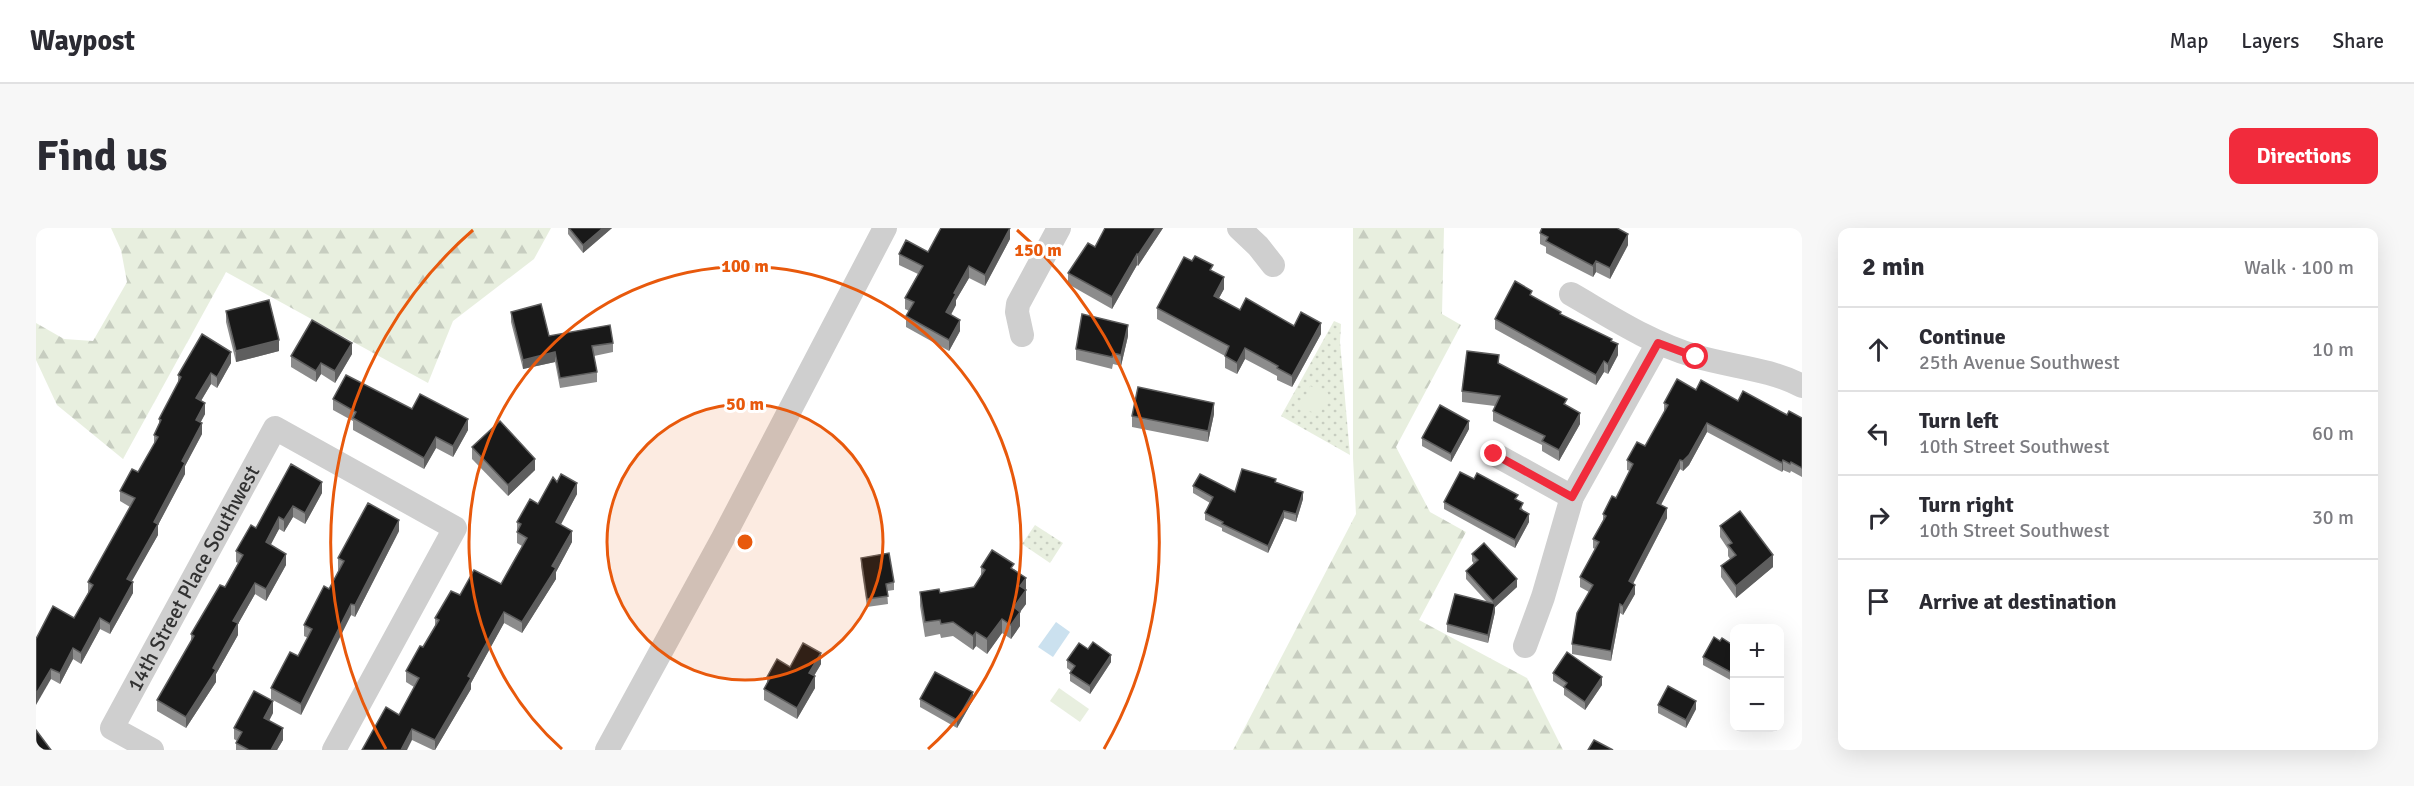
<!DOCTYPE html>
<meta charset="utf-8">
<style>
:root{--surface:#fff;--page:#f7f7f7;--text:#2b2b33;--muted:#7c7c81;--line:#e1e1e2;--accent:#f12b3c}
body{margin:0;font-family:Signika,sans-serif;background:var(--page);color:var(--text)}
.controls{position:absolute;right:18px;bottom:18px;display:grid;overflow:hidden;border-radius:12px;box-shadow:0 6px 24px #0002}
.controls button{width:54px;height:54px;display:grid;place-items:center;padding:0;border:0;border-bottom:2px solid var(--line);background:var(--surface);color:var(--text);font:30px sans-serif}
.stop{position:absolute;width:18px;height:18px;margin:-14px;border:4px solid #f12b3c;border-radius:50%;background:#fff}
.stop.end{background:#f12b3c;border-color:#fff;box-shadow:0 2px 6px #0008}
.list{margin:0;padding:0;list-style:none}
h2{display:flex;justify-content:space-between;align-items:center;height:78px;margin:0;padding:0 24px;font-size:26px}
h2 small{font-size:20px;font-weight:400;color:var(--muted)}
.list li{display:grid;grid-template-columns:39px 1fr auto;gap:18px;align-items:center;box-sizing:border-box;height:84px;padding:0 24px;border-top:2px solid var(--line)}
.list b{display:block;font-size:22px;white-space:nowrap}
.list p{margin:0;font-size:20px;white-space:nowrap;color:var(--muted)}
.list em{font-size:20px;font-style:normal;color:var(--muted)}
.icon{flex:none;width:33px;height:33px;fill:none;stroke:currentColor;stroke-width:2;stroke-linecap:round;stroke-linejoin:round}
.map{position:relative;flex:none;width:1766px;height:522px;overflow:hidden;border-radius:12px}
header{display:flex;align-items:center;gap:36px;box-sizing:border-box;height:84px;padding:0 30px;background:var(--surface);border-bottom:2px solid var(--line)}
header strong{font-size:28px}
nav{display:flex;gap:33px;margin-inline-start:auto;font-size:21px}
.intro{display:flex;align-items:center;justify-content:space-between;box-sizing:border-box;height:144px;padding:0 36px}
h1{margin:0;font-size:42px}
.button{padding:15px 27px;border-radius:12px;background:var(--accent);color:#fff;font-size:21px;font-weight:700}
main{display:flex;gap:36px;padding:0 36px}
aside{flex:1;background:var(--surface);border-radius:12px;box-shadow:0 6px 24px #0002}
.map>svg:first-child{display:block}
.grass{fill:url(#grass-dots)}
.forest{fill:url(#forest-firs)}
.pitch{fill:#e8efdf}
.water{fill:#cbe1ef}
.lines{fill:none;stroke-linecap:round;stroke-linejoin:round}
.minor{stroke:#cfcfcf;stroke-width:24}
.wall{fill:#8c8c8c}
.shaded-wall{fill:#5e5e5e}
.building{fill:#191919;stroke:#5e5e5e;stroke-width:1.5}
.route{stroke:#f12b3c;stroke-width:8}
.ring{fill:none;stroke:#e8590c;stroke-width:3}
.labels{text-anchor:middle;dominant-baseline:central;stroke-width:6;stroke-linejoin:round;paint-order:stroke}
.street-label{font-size:21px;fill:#323232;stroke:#fff}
.centre{fill:#e8590c;stroke:#fff;stroke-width:3}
.ring-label{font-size:18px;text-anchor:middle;font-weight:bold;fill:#e8590c;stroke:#fff;stroke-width:6;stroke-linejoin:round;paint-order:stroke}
</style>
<header>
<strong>Waypost</strong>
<nav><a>Map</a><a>Layers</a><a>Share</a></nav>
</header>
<div class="intro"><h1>Find us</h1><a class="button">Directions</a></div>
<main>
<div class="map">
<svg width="1766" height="522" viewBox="0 0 1766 522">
<defs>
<pattern id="grass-dots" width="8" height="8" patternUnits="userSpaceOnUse" patternTransform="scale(1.5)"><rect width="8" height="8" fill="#e8efdf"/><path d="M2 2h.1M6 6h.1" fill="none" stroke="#c7cdc0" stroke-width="1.8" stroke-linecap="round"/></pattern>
<pattern id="forest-firs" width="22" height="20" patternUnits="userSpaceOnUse" patternTransform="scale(1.5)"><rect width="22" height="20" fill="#e8efdf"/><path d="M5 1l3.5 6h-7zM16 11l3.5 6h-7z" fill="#c7cdc0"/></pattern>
</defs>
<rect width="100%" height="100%" fill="#fff"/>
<g class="grass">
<polygon points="1298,93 1305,96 1304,114 1314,227 1245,188"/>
<polygon points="999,297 1027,315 1014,335 986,316"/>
</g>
<g class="forest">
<polygon points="75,0 515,0 498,31 417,93 392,155 190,44 87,231 21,177 0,132 0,95 28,111 57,113 91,54 85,22"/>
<polygon points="1317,0 1408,0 1406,86 1425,97 1360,219 1394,284 1430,304 1383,392 1491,450 1527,522 1197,522 1320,286 1317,230"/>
</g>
<g class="pitch">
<polygon points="1274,158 1292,165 1284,187 1265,180"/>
<polygon points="1023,460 1053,481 1044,494 1014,473"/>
</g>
<polygon class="water" points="1020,394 1034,404 1017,429 1002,419"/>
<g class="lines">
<g class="minor">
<polyline points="1203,0 1222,18 1237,37"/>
<path d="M1535,66c40,23 79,49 124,62 36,11 73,12 107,30"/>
<polyline points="986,107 981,84 982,76 1023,0"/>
<polyline points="1458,226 1536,269"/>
<polyline points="1489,418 1507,369 1536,269 1622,115"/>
<path id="s1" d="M116,522l-40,-22 163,-300 180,100 -121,222"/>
<polyline points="571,522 687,310 849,0"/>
</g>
</g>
<g class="wall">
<polygon points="532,0 576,0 547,25 532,6"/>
<polygon points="1069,0 1127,0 1102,38 1101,37 1076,81 1032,56 1032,45 1059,19"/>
<polygon points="1504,5 1592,17 1574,51 1560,44 1557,49 1510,25 1510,19 1504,16"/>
<polygon points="974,11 949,58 933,50 920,72 920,77 915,87 924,103 913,123 870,99 870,88 873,83 869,81 869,70 882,46 863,37 863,26 892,24"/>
<polygon points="1177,43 1188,61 1183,70 1204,82 1285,106 1256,159 1241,152 1241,148 1209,131 1201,146 1189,140 1189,128 1121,91 1121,80"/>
<polygon points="1496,69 1525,86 1576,113 1582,127 1572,146 1568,144 1560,157 1459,101 1459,91"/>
<polygon points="190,83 243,123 200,134 190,94"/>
<polygon points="475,84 513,108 577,115 577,124 558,128 561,144 561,154 524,160 519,134 487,141 475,94"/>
<polygon points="1092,108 1085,138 1077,136 1076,141 1040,132 1040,121"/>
<polygon points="316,126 299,155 285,146 280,154 255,139 255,128"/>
<polygon points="195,135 181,160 175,156 165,173 169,186 164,195 166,206 149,238 149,246 122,297 122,307 95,353 97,365 74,406 64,401 45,436 37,431 24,456 15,451 0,411 38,390 52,365 52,354 94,279 84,273 84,263 102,244 118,216 118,207 123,196 123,191 142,156 142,147"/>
<polygon points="1463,136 1531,178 1544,196 1523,233 1506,223 1506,217 1457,193 1457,183 1459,178 1426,174 1426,163"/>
<polygon points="1660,162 1766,190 1766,249 1755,243 1754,245 1747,242 1746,244 1671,204 1653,237 1647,243 1644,241 1625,277 1631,290 1597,356 1599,366 1587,387 1584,385 1575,433 1536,426 1536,416 1553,364 1544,359 1544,349 1559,321 1557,320 1557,311 1567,292 1567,286 1580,270 1594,243 1591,242 1591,232 1609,218 1628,185 1628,175"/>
<polygon points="297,171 376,181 432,202 417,229 400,220 388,241 317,202 317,193 297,182"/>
<polygon points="1178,186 1172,214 1096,199 1096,188"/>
<polygon points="1433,201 1415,234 1386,218 1386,210"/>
<polygon points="436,219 499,242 472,268 436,231"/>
<polygon points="255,236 286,265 269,296 257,289 248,304 243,301 234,317 250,337 230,373 219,366 202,396 202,407 180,446 180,454 150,500 121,483 121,472 155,413 155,406 189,359 202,335 200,334 200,323 220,300"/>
<polygon points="521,254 541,266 524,297 536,314 520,344 520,351 486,405 468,395 435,455 435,461 399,522 397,522 376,512 363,487 378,459 370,454 370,443 387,419 399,398 399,390 424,367 465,356 486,318 481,315 481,294 502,276"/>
<polygon points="1240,254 1267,271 1260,294 1248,290 1232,325 1186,303 1186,300 1169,292 1169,285 1174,275 1157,265 1157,258 1199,264"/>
<polygon points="1482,272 1493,294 1479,320 1408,281 1408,274"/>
<polygon points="1684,298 1737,339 1700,370 1685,349 1685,338 1694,331 1692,328 1692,321 1684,309"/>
<polygon points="363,303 319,389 315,387 265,487 235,471 235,460 262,428 272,410 268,408 268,397 293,361 303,342 302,342 302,330"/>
<polygon points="1436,326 1481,359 1459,379 1459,384 1452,415 1411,404 1411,396 1451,374 1430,351 1430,343 1438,336 1436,333"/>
<polygon points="825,330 858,354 858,362 851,363 852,376 831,379 825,338"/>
<polygon points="945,339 978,341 990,350 990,376 984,384 984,398 975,411 966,405 951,426 940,418 937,422 917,408 905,410 904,406 889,409 884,378 884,364 904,365 938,359 945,347"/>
<polygon points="1698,418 1698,454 1667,437 1667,429"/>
<polygon points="1052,421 1075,434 1054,466 1034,453 1034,445 1035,443 1031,440 1031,432"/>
<polygon points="785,436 778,448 779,460 761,491 728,472 728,461 731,455 731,449 754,439"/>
<polygon points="1517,445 1566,457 1549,482 1528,467 1528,460 1517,453"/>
<polygon points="884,471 937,472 921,500 884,479"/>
<polygon points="1622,477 1660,481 1650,500 1622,485"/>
<polygon points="237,485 233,493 247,512 241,522 200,522 200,515 201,513 198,511 198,500"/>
</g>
<g class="shaded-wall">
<polygon points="567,0 576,0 547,25 547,17"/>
<polygon points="974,0 974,11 949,58 949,47"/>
<polygon points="1120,0 1127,0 1102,38 1102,27"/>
<polygon points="1592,6 1592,17 1574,51 1574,40"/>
<polygon points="1101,26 1101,37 1076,81 1076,69"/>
<polygon points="1560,33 1560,44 1557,49 1557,38"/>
<polygon points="933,38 933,50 920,72 920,77 910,95 910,84 918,65"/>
<polygon points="1188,49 1188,61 1178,79 1178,68"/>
<polygon points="924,92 924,103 913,123 913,112"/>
<polygon points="1285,95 1285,106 1256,159 1256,148"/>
<polygon points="1092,97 1092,108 1085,138 1085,127"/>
<polygon points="243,112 243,123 200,134 200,123"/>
<polygon points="316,115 316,126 299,155 299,143"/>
<polygon points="1582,116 1582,127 1572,146 1572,136"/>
<polygon points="1209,120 1209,131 1201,146 1201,135"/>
<polygon points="195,124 195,135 181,160 181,149"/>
<polygon points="519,124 519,134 487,141 487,132"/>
<polygon points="1568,133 1568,144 1560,157 1560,147"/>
<polygon points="285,135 285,146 280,154 280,143"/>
<polygon points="175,145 175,156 160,181 160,170"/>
<polygon points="169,175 169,186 160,203 160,192"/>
<polygon points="1178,175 1178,186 1172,214 1172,203"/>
<polygon points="1544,185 1544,196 1523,233 1523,222"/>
<polygon points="432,191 432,202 417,229 417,218"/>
<polygon points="1433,193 1433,201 1415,234 1415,226"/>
<polygon points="166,195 166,206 149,238 149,246 122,297 122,307 91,362 91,351 146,233"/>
<polygon points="1671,195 1671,204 1653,237 1647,243 1647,233"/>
<polygon points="400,209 400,220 388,241 388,230"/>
<polygon points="499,231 499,242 472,268 472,257"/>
<polygon points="1644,232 1644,241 1621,284 1621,275"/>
<polygon points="1747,232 1747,242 1746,244 1746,235"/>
<polygon points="286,254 286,265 269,296 269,285"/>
<polygon points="541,255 541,266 520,306 520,294"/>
<polygon points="1267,264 1267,271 1260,294 1260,286"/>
<polygon points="257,278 257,289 248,304 248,292"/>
<polygon points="1631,280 1631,290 1593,363 1593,353"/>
<polygon points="1248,283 1248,290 1232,325 1232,318"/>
<polygon points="1493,286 1493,294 1479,320 1479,312"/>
<polygon points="243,289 243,301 230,326 230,314"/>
<polygon points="363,292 363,303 319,389 319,377"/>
<polygon points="536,303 536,314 520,344 520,351 486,405 486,394"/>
<polygon points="250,326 250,337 230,373 230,361"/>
<polygon points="1737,327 1737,339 1700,370 1700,358"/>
<polygon points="990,350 990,376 984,384 984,398 975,411 975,397 978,379 984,358"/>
<polygon points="1481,351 1481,359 1459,379 1459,384 1452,415 1452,407 1457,381 1457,373"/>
<polygon points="97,354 97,365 74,406 74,396"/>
<polygon points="219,355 219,366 202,396 202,407 180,446 180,454 150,500 150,489 197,393"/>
<polygon points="1599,357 1599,366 1587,387 1587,378"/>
<polygon points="315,376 315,387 265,487 265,476"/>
<polygon points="1584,376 1584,385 1575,433 1575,423"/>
<polygon points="468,384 468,395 435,455 435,461 399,522 399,512 432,448"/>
<polygon points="64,390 64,401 45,436 45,425"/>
<polygon points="966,391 966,405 951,426 951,411"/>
<polygon points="940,404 940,418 937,422 937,408"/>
<polygon points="37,420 37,431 24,456 24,445"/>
<polygon points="785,425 785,436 773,456 773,445"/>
<polygon points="1075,427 1075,434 1054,466 1054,458"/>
<polygon points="15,441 15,451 0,477 0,466"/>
<polygon points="779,448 779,460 761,491 761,480"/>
<polygon points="1566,449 1566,457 1549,482 1549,474"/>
<polygon points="937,464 937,472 921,500 921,492"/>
<polygon points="237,473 237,485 228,502 228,490"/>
<polygon points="1660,473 1660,481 1650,500 1650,492"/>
<polygon points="247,500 247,512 241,522 235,522"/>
<polygon points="376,501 376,512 371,522 365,522"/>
</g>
<g class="building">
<polygon points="533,0 567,0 547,17"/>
<polygon points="905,0 974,0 949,47 933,38 918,65 920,66 910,84 924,92 913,112 870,88 878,74 869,70 887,38 863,26 870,12 892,24"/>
<polygon points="1069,0 1120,0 1102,27 1101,26 1076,69 1032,45 1052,15 1059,19"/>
<polygon points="1506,0 1581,0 1592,6 1574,40 1560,33 1557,38 1510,13 1512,9 1504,5"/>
<polygon points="1159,28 1177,37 1174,42 1188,49 1178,68 1204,82 1210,70 1258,98 1265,84 1285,95 1256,148 1241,140 1242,138 1209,120 1201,135 1189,128 1193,118 1121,80 1148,29 1156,33"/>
<polygon points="1479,53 1496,63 1494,67 1525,84 1524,86 1576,111 1575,113 1582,116 1572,136 1568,133 1560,147 1459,91"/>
<polygon points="233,72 243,112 200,123 190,83"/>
<polygon points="505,76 513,108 574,97 577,115 556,118 561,144 524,150 519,124 487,132 475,84"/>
<polygon points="1046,86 1092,97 1085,127 1077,125 1076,129 1040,121"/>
<polygon points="276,92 316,115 299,143 285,135 280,143 255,128"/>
<polygon points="166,106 195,124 181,149 175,145 160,170 169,175 160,192 166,195 146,233 149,235 118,294 122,296 91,351 97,354 74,396 64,390 45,425 37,420 24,445 15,441 0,466 0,411 17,378 38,390 57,357 52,354 99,270 84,263 96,241 102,244 122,209 118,207 125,192 123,191 145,149 142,147"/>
<polygon points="1431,123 1463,127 1462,135 1531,171 1528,176 1544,185 1523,222 1506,213 1509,208 1457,183 1464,168 1426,163"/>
<polygon points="310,147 376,181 384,166 432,191 417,218 400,209 388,230 317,190 320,184 297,171"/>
<polygon points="1641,151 1660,162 1665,152 1702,173 1707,163 1751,187 1753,183 1766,190 1766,240 1755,234 1754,236 1747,232 1746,235 1671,195 1653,227 1647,233 1644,232 1621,275 1631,280 1593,353 1599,357 1587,378 1584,376 1575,423 1536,416 1541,385 1557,357 1544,349 1563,314 1557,311 1570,288 1567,286 1576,268 1580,270 1597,236 1591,232 1601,214 1609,218 1632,177 1628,175"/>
<polygon points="1102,159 1178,175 1172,203 1096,188"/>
<polygon points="1404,177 1433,193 1415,226 1386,210"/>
<polygon points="464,193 499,231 472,257 436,219"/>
<polygon points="255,236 286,254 269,285 257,278 248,292 243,289 230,314 250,326 230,361 219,355 197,393 202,395 177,440 180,442 150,489 121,472 158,408 155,406 184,357 189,359 207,327 200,323 215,297 220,300"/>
<polygon points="1206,241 1240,251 1239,254 1267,264 1260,286 1248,283 1232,318 1186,296 1187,294 1169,285 1177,269 1157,258 1164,246 1199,264"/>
<polygon points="1424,244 1438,251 1441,245 1482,267 1479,271 1487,275 1484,281 1493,286 1479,312 1408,274"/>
<polygon points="525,246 541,255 520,294 536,303 516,338 520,340 486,394 468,384 432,448 435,450 399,512 376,501 365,522 326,522 350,479 363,487 383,450 370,443 384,418 387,419 403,392 399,390 415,363 424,367 438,342 465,356 491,310 481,304 485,296 481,294 494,271 502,276 517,249 521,254"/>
<polygon points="332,275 363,292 319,377 315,376 265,476 235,460 254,424 262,428 276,401 268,397 288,358 293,361 308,333 302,330"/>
<polygon points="1704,283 1737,327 1700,358 1685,338 1700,327 1692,317 1696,315 1684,298"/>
<polygon points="1448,315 1481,351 1457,373 1430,343 1442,332 1436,326"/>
<polygon points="956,322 978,336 975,340 990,350 984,358 990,362 978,379 984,384 975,397 966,391 951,411 940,404 937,408 917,394 905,396 904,392 889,394 884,364 903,361 904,365 938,359 949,342 945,339"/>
<polygon points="853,325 858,354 850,356 852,368 831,371 825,330"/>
<polygon points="1419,366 1459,376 1452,407 1411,396"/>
<polygon points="1678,409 1684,413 1686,410 1698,418 1698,446 1667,429"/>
<polygon points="1057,414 1075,427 1054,458 1034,445 1039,438 1031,432 1043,415 1052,421"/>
<polygon points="767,415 785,425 773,445 779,448 761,480 728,461 734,450 731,449 741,431 754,439"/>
<polygon points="1531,424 1566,449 1549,474 1528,459 1531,455 1517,445"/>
<polygon points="899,444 937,464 921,492 884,471"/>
<polygon points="1632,458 1660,473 1650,492 1622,477"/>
<polygon points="218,463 237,473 228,490 247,500 235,522 213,522 200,515 206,504 198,500"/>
<polygon points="0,502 15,522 0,522"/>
<polygon points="1558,512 1577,522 1552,522"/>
</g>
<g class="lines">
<polyline class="route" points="1458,226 1536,269 1622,115 1660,129"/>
</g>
<circle cx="709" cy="314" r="138" fill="#e8590c" fill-opacity=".12"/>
<g class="ring">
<circle cx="709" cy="314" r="138"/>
<path d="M526 521A276 276 0 1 1 892 521"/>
<path d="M350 521A414 414 0 0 1 437 2M981 2A414 414 0 0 1 1068 521"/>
</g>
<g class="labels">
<g class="street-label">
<text stroke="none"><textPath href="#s1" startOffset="216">14th Street Place Southwest</textPath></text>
</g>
</g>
<circle cx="709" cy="314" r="9" class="centre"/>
<g class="ring-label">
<text x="1002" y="28">150 m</text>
<text x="709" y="44">100 m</text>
<text x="709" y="182">50 m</text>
</g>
</svg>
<div class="controls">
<button>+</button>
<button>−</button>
</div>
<div class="stop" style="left:1660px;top:129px"></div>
<div class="stop end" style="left:1458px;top:226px"></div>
</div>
<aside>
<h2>2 min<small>Walk · 100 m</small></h2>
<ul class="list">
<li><svg class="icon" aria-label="ahead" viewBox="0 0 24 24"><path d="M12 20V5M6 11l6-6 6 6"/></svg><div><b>Continue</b><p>25th Avenue Southwest</p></div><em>10 m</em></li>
<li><svg class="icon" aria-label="left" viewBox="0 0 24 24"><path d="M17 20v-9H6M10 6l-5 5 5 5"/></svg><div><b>Turn left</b><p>10th Street Southwest</p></div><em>60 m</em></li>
<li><svg class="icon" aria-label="right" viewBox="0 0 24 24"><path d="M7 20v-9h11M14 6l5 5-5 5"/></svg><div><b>Turn right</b><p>10th Street Southwest</p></div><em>30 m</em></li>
<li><svg class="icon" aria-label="arrive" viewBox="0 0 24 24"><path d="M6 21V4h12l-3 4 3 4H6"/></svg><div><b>Arrive at destination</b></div></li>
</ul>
</aside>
</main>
